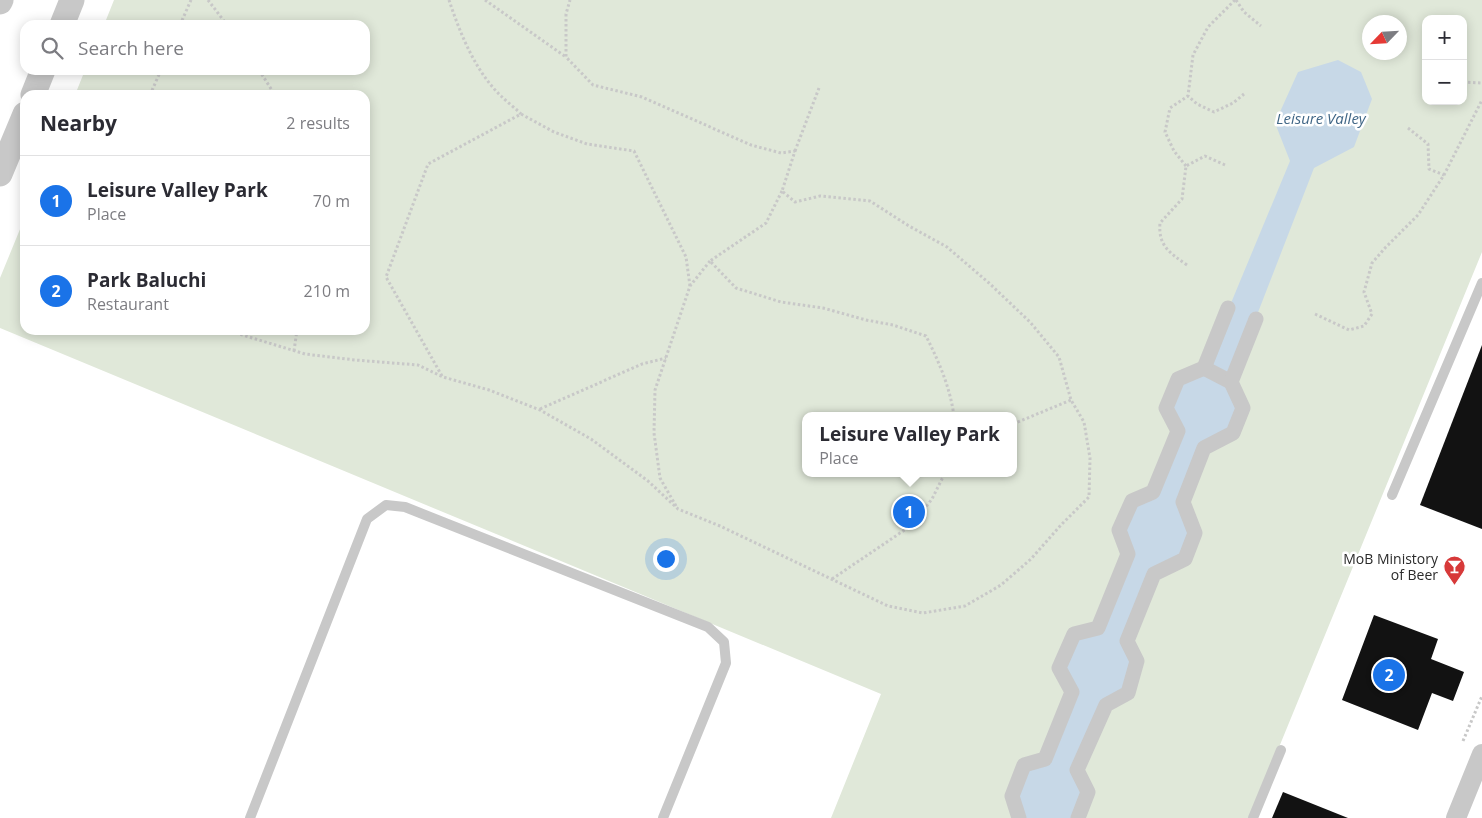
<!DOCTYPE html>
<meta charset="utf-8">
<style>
:root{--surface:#fff;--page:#f2f2f3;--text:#2b2b33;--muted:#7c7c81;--line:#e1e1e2;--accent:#1a73e8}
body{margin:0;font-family:"Open Sans",sans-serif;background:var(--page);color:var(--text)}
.controls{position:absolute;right:15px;top:15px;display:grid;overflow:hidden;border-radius:10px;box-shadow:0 2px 12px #0003}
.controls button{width:45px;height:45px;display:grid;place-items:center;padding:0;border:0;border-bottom:1px solid var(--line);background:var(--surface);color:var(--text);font:25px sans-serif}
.compass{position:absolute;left:1362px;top:15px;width:45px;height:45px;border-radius:50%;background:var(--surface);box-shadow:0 2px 12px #0003;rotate:245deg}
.you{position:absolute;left:665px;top:558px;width:18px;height:18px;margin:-12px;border:4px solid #fff;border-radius:50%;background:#1a73e8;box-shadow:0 0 0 8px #1a73e833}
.badge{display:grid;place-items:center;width:32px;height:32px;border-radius:50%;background:var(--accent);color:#fff;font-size:16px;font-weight:700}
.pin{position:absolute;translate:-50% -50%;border:2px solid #fff;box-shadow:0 1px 5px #0006}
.popup{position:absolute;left:802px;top:412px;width:215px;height:65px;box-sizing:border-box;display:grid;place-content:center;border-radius:10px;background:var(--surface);filter:drop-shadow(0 1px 4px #0005);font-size:16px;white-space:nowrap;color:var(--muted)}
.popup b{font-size:19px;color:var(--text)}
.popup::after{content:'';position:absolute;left:50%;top:100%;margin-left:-10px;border:10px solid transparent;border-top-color:var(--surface)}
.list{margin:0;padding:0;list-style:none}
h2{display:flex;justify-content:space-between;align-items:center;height:65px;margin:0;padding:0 20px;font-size:21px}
h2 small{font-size:16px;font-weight:400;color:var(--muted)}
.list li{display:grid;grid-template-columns:32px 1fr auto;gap:15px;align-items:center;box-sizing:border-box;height:90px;padding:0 20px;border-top:1px solid var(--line)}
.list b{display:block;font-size:19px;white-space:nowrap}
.list p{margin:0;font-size:16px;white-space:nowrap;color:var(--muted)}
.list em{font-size:16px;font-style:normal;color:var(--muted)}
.icon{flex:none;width:28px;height:28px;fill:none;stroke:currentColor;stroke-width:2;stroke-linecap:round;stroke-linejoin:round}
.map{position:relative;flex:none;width:1482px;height:818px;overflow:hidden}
.search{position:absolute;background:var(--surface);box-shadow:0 2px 12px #0003;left:20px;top:20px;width:350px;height:55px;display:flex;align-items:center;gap:12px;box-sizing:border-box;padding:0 18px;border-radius:15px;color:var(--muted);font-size:19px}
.panel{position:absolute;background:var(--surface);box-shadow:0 2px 12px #0003;left:20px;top:90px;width:350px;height:245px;border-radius:15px}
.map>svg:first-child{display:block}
.green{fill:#e0e8d9;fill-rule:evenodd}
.water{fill:#c7d8e7}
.building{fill:#121212}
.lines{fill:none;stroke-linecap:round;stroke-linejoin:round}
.path{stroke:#c8c8c8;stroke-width:3;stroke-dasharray:2.5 2.5;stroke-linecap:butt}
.service{stroke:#c8c8c8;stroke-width:10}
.pedestrian{stroke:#c8c8c8;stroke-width:15}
.minor{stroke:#c8c8c8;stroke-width:20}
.tertiary{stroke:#c8c8c8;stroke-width:25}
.labels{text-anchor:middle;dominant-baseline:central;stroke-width:5;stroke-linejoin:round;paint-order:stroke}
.poi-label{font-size:14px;fill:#2b2b2b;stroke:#fff;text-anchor:end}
.water-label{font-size:15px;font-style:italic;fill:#406686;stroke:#fff}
</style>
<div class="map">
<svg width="1482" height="818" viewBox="0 0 1482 818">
<rect width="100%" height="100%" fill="#fff"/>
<path class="green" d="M114,0h1368v252l-232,566h-419l50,-124 -881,-366v-50l25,-61v113h340v-235h-290l10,-25h280v-45h-261zM1426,19h37v82h-37zM1370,22h30v30h-30zM805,416h208v57h-208z"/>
<polygon class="water" points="1338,60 1361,72 1372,99 1354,147 1314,168 1231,382 1243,408 1233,433 1204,448 1183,502 1195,533 1185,559 1154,574 1127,641 1137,661 1128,693 1106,705 1077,769 1088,792 1078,818 1019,818 1012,796 1024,765 1045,759 1072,692 1059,668 1074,634 1098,628 1128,554 1119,530 1132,501 1153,492 1178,431 1166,408 1178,379 1204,368 1290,161 1275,123 1298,72"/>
<g class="building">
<polygon points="1482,345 1482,529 1420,505"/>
<polygon points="1374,615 1438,639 1431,659 1464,672 1453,701 1432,693 1418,730 1342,700"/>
<polygon points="1283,792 1348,818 1272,818"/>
</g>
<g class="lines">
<g class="path">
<polyline points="208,0 227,25"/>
<path d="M449,0c11,33 26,71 52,96 6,6 14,12 20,18"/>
<polyline points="485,0 566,57"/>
<polyline points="1235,0 1208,27 1193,55 1188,96 1197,104 1214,112 1233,103 1244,94"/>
<polyline points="1236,0 1244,12 1261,26"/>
<polyline points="180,25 191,0"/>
<polyline points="259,70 275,95"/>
<polyline points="1423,79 1426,80"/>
<polyline points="1463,82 1482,83"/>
<polyline points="150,95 161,70"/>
<polyline points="1408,128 1428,144 1429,169 1444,175"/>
<polyline points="795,151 819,88"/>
<polyline points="1186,166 1174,151 1165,132 1170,108 1188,96"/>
<path d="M782,191l-16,32 -56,38 26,27 45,14 42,6 43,12 27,5 33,11c13,26 24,51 28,80"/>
<path d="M1187,265c-17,-12 -29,-19 -27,-42l22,-24 4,-33 19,-10 20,9"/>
<polyline points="1315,314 1349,330 1364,326 1372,314 1364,292 1372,263 1385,248 1418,215 1444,175 1482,100"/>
<polyline points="226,330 305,354 355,360 418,365 443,377 489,390 540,410 591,439 648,481 678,509 720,526 888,606 923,613 965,606 1001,585 1031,559 1061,525 1089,497 1090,458 1084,422 1071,400 1059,357 1030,322 989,283 947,247 909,226 870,201 820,196 795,202 782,191 795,151 781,153 751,145 642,97 593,85 566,57 566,14 570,0"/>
<polyline points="294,351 297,330"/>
<polyline points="442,376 386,277 428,164 521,114 554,132 587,144 634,151 686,257 690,286"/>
<polyline points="540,409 642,364 666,358"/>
<polyline points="1013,424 1071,400"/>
<polyline points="676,506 660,478 654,433 655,390 690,286 710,261"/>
<polyline points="832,579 912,525 932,499 945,473"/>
<polyline points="1463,741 1482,696"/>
</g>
<g class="service">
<polyline points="1392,495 1482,283"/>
<polyline points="250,818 367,519 386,505 405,507 708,627 724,642 726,663 663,818"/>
<polyline points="1253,818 1281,750"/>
</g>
<g class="pedestrian">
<polyline points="1204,368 1231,382"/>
<polyline points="1019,818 1012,796 1024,765 1045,759 1072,692 1059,668 1074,634 1098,628 1128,554 1119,530 1132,501 1153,492 1178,431 1166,408 1178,379 1204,368 1228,308"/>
<polyline points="1078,818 1088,792 1077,770 1106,705 1128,693 1137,661 1127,641 1154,574 1185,559 1195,533 1183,502 1204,448 1233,433 1243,408 1231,382 1256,319"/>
</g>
<polyline class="minor" points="1456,818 1482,754"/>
<g class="tertiary">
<polyline points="0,2 1,0"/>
<polyline points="62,25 72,0"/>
<polyline points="33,95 43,70"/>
<polyline points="0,174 25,114"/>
</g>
</g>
<defs>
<symbol id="bar-pin" viewBox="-11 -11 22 30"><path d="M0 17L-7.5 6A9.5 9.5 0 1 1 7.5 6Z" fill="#d73939" stroke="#fff"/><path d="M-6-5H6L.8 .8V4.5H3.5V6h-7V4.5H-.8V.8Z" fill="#fff"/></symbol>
</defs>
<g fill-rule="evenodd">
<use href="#bar-pin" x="1442" y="554" width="25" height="34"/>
</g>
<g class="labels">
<g class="poi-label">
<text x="1438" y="558">MoB Ministory<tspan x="1438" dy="16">of Beer</tspan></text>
</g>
<g class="water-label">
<text x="1321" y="118">Leisure Valley</text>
</g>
</g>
</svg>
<div class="controls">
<button>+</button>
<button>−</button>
</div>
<svg class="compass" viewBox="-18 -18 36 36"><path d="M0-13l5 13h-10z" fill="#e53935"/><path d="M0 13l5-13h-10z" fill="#7c7c81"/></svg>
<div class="you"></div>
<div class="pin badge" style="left:909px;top:512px">1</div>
<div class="popup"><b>Leisure Valley Park</b>Place</div>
<div class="pin badge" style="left:1389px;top:675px">2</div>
<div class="search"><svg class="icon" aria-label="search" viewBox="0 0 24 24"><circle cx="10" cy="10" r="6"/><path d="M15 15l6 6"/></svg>Search here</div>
<section class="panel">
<h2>Nearby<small>2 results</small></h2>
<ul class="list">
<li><span class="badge">1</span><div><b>Leisure Valley Park</b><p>Place</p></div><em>70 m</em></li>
<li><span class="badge">2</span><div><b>Park Baluchi</b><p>Restaurant</p></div><em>210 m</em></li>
</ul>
</section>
</div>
